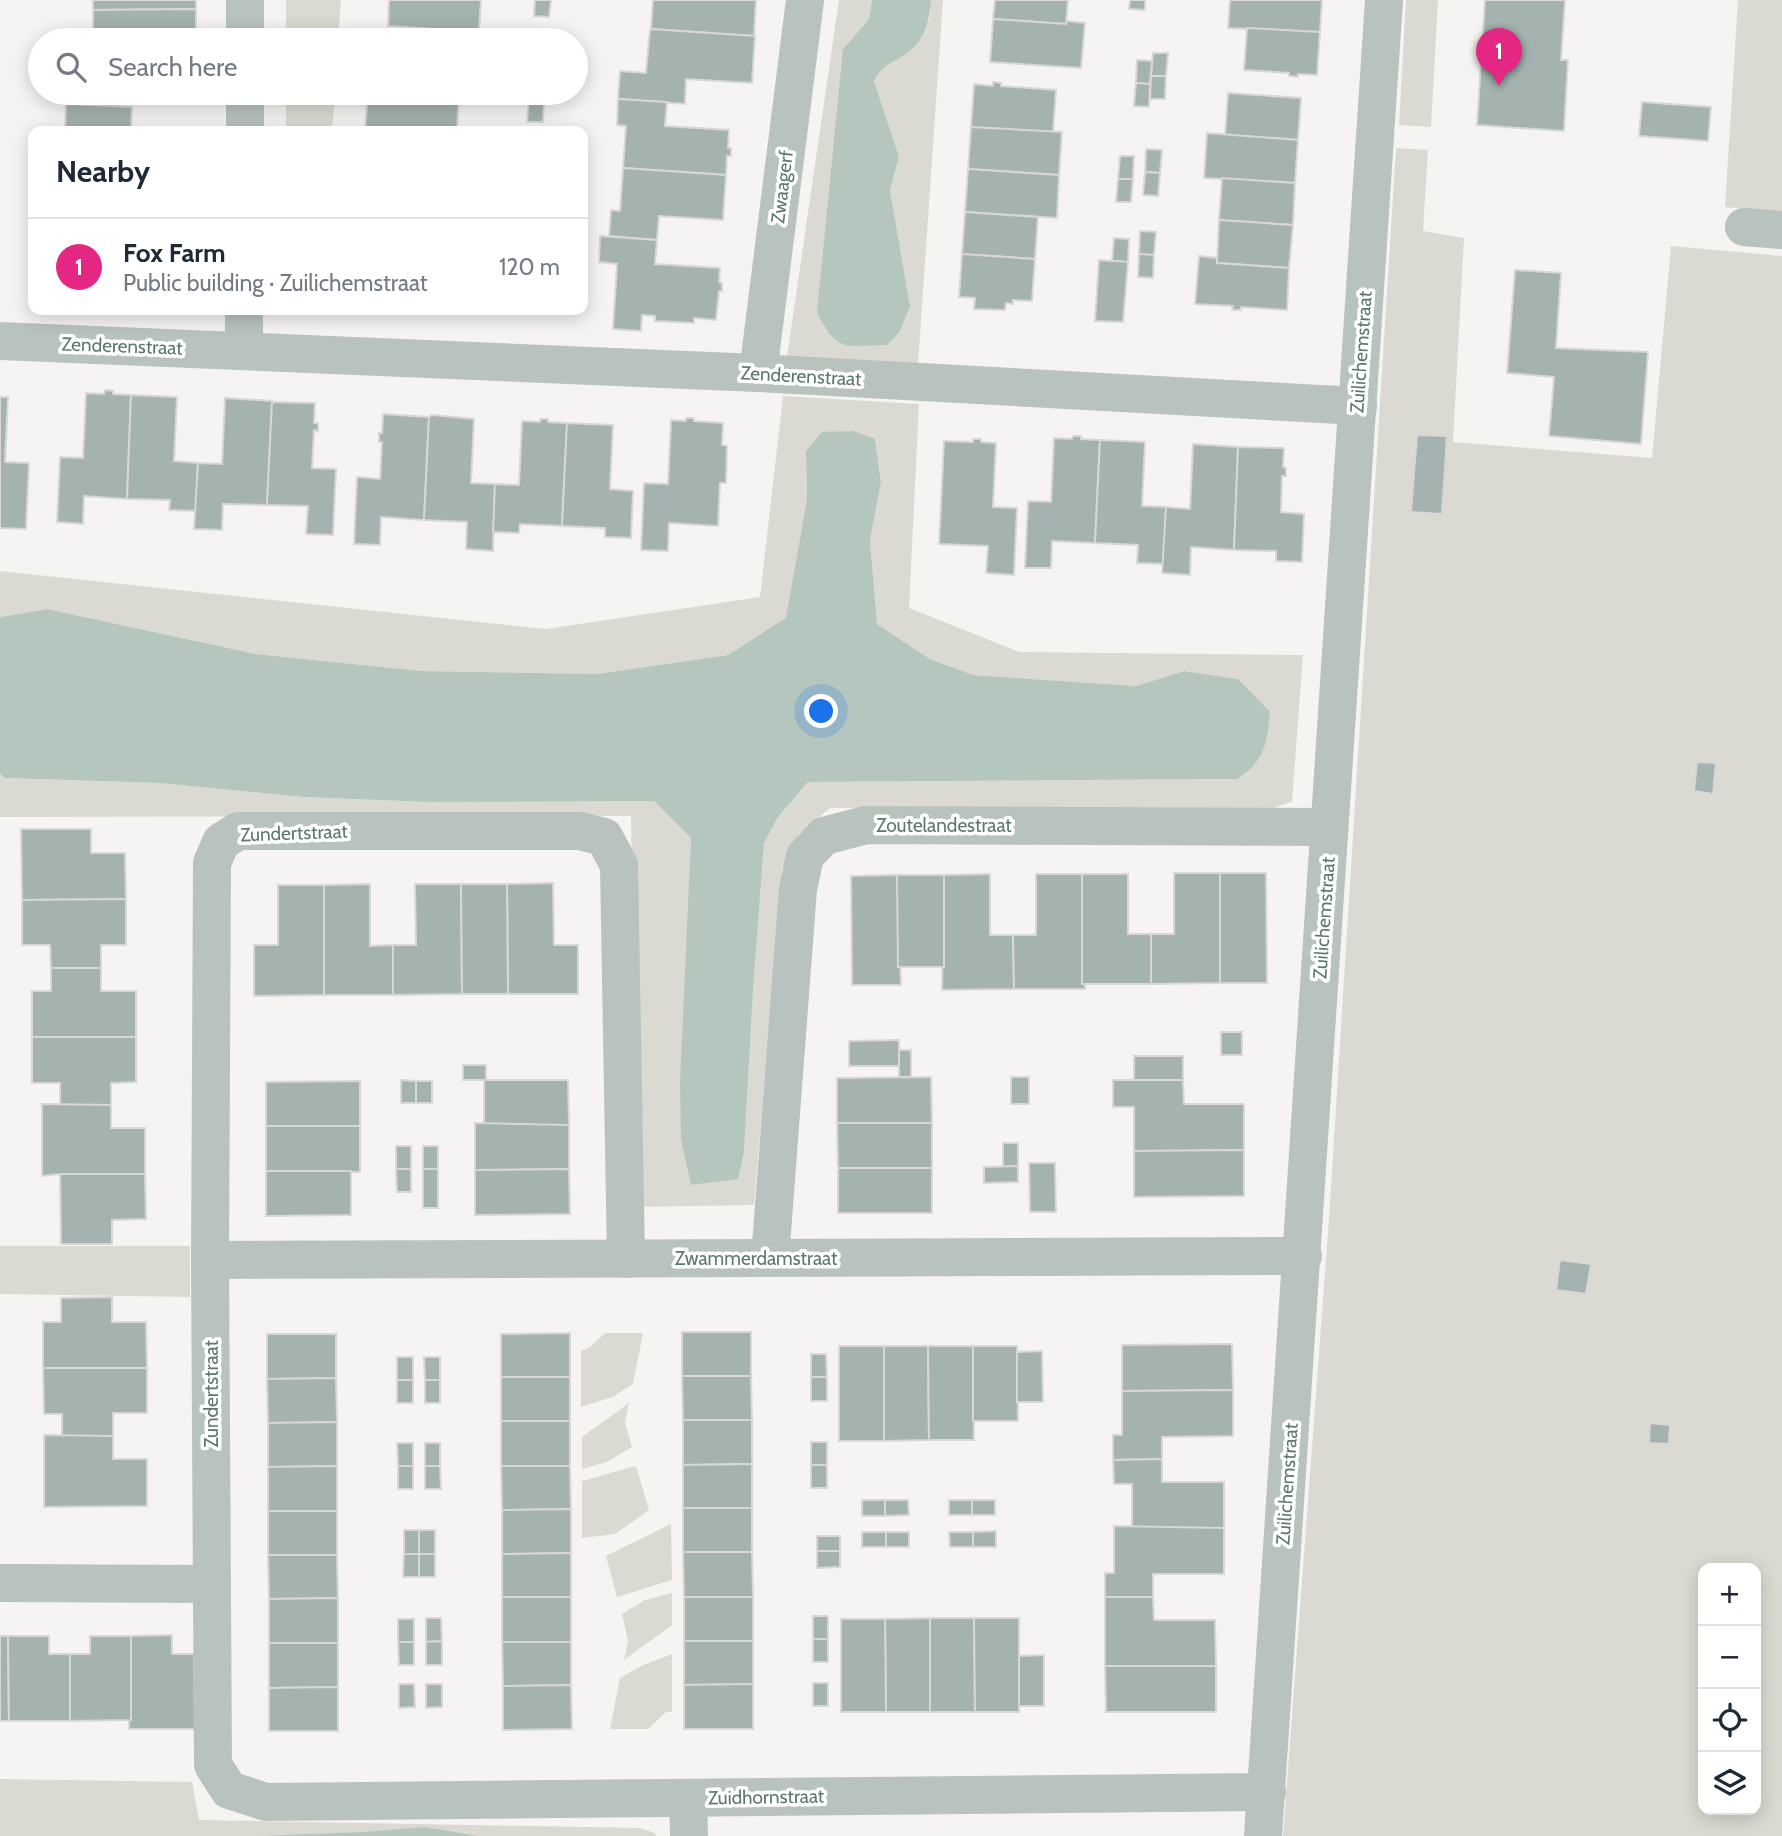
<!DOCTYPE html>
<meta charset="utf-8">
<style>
:root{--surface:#fff;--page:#f6f6f7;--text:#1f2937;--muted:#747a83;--line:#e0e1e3;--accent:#e32782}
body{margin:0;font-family:Cabin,sans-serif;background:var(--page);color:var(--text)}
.controls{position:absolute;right:21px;bottom:21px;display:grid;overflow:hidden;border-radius:14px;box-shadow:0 4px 18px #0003}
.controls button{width:63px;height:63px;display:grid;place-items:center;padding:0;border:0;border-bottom:2px solid var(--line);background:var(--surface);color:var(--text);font:35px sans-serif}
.you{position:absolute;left:822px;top:712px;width:24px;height:24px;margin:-18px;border:5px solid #fff;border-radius:50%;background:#1a73e8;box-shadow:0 0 0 10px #1a73e833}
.badge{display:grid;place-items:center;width:46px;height:46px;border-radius:50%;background:var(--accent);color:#fff;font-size:23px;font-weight:700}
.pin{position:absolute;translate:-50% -58px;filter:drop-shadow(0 2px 4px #0008)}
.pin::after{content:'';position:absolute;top:37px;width:24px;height:21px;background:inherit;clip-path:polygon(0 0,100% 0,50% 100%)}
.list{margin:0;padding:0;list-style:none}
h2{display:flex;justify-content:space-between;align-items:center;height:91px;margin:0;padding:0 28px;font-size:30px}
h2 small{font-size:23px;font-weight:400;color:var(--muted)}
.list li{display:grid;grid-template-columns:46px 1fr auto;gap:21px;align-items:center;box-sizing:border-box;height:98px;padding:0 28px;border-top:2px solid var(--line)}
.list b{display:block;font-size:26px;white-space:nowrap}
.list p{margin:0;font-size:23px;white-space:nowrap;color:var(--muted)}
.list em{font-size:23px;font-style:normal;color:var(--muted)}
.icon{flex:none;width:38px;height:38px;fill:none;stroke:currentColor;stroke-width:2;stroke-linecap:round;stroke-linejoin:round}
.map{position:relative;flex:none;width:1782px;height:1836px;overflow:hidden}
.search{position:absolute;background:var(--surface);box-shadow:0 4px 18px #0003;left:28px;top:28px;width:560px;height:77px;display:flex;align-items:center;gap:18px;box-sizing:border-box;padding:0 24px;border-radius:38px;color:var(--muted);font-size:26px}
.panel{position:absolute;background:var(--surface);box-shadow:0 4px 18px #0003;left:28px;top:126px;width:560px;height:189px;border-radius:14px}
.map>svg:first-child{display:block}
.green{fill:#dbdad2;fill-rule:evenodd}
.water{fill:#b4c6be}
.building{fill:#a4b3af;stroke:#d8d6d6;stroke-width:2}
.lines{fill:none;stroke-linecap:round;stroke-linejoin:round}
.minor{stroke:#b8c2bf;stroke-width:38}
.labels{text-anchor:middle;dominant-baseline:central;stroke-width:7;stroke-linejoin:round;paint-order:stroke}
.street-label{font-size:19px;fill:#5d7871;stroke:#fff}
</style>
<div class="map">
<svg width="1782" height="1836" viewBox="0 0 1782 1836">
<rect width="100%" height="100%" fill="#f6f4f3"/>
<g class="green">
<polygon points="286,0 341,0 338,40 286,40"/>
<polygon points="839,0 872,0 869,19 843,49 910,306 890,190 899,157 874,81 883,67 903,56 929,20 931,0 943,0 918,365 787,357"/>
<polygon points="1406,0 1438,0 1431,127 1399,125"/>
<polygon points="1738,0 1782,0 1782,213 1725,207"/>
<polygon points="286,93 335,93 332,131 286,131"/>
<path d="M1396,148l32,2 -5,81 41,7 -11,204 199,16 19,-212 111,10v1580h-499l46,-617zM1703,1568h53v242h-53z"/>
<polygon points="783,396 919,404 909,608 1019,652 1303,655 1292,802 1263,811 830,808 798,835 782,870 754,1205 637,1207 631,816 0,817 0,774 5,778 160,783 303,797 428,802 654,801 691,838 681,1140 691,1185 738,1178 744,1152 753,991 764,843 778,817 808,782 1237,779 1238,679 1184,671 1136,686 973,675 930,659 877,624 870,540 881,482 875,439 806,451 807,499 787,618 728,655 597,674 421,671 256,654 47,609 0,617 0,571 546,629 760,597"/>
<polygon points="0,1246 190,1246 190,1297 0,1294"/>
<polygon points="605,1333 643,1333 633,1384 613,1397 581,1407 581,1351 589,1348"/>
<polygon points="629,1403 625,1422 632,1447 607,1462 582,1469 582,1437"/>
<polygon points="636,1466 649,1510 615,1534 582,1538 582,1481"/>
<polygon points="671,1524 672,1580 617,1597 606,1556"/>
<polygon points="672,1593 672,1625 624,1660 628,1641 622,1614 645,1600"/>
<polygon points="672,1654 672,1712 666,1712 648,1729 610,1729 620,1678 641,1666"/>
<polygon points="0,1779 192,1782 199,1820 640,1828 655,1833 656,1836 0,1836"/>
</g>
<g class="water">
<path d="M872,0h59c-2,24 -7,43 -28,56 -16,10 -19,8 -29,25l25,76 -9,33 20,116 -10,25 -13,14c-43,0 -49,9 -70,-33l26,-263 26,-30z"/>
<path d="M853,431l22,8 6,43 -11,58 7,84 53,35 43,16 163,11 48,-15 54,8 32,33c-3,32 -5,49 -33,67l-429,3 -30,35 -14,26 -11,148 -9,161 -6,27 -47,6 -10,-45 -1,-57 11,-245 -37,-37 -226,1 -125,-5 -143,-14 -155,-5 -5,-4v-157l47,-8 209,45 165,17 176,3 131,-19 58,-37 21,-119 -1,-48 16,-19z"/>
<polygon points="425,1827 477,1836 260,1836 364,1832"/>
</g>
<g class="building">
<polygon points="93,0 196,0 196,9 93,10"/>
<polygon points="389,0 481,0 479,32 388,26"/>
<polygon points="535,0 551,0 549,17 534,16"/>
<polygon points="653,0 756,0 754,36 651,29"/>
<polygon points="995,0 1068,0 1066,24 993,19"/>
<polygon points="1130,0 1145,0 1145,10 1129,9"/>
<polygon points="1230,0 1322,0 1320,32 1228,28"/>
<polygon points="1485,0 1565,0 1561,60 1568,60 1564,131 1477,125"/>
<polygon points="196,9 196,40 93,40 93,10"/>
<polygon points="993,19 1066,24 1067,21 1085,23 1081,68 990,62"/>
<polygon points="1247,28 1320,32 1317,75 1298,74 1298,77 1289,76 1289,73 1244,70"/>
<polygon points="650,29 755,36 752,83 686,79 685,104 618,99 620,71 646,73"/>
<polygon points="1153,53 1168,53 1166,76 1151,76"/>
<polygon points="1137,60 1152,61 1150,84 1136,83"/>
<polygon points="1151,76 1166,76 1165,99 1150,99"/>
<polygon points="993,82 1001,83 1001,86 1056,90 1053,133 971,127 974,84 993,86"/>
<polygon points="1136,83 1150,84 1149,107 1134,106"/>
<polygon points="368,93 459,93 457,131 365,129"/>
<polygon points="1228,93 1301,98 1298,140 1225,135"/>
<polygon points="529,99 544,99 543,122 527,122"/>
<polygon points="618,99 667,102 665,126 729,130 728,148 731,148 731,156 727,156 726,175 623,168 626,126 617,125"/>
<polygon points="1642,102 1711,107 1708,141 1639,136"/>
<polygon points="66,104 132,107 131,130 157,131 65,131"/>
<polygon points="971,127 1062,132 1059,175 968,169"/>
<polygon points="1207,133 1298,140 1295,183 1204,178"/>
<polygon points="1146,149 1162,150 1160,173 1145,172"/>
<polygon points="1120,156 1134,156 1133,179 1118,179"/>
<polygon points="623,168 726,175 723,220 659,216 657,240 609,236 611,210 620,211"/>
<polygon points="968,169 1059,175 1057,218 965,212"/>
<polygon points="1145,172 1160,173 1158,196 1143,195"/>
<polygon points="1222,178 1295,183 1293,225 1219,220"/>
<polygon points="1118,179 1133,179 1131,202 1116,202"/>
<polygon points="965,212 1038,217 1035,259 962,254"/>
<polygon points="1219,220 1293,225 1289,268 1217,263"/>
<polygon points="1140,231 1156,232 1154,255 1139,254"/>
<polygon points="600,236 657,240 655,264 720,268 719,282 722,283 722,291 719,291 716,320 694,318 694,323 655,321 655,316 642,315 641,331 613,329 617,264 599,262"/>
<polygon points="1114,238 1129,239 1128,262 1112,261"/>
<polygon points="962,254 1035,259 1032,301 1013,300 1013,304 1006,303 1005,310 974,309 975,298 959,297"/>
<polygon points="1139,254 1154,255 1153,278 1138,277"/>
<polygon points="1199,256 1217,258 1217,263 1289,268 1287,310 1241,307 1241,310 1232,310 1233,306 1195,304"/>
<polygon points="1099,260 1128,262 1123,322 1095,321"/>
<polygon points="1515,270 1561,273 1556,348 1648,352 1641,444 1549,436 1554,377 1507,373"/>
<polygon points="105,390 113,391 113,394 131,395 127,499 84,496 83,524 57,522 60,457 83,458 86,393 104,394"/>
<polygon points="131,395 177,397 174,461 198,463 196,511 169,510 170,500 127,499"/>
<polygon points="0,397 8,397 5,462 29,463 26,529 0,528"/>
<polygon points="225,398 272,401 267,505 223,504 222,530 194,529 198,463 222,464"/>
<polygon points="272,402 315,403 314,423 318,423 318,431 314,430 312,468 336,469 333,535 306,534 308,506 267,505"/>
<polygon points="383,414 429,417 424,520 381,517 380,545 354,544 357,477 380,479 382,442 379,442 379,433 382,433"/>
<polygon points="432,415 474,419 471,483 495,484 493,551 466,549 467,522 424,520 429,417"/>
<polygon points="686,418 694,418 694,421 723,423 722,445 727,446 726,483 720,483 718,526 669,523 668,551 641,550 644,483 668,484 671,420 686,421"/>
<polygon points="540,419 548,419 548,422 567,423 562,526 520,524 519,533 493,532 495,484 519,485 522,421 540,422"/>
<polygon points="567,423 613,425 610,489 633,491 631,538 605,537 605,528 562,526"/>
<polygon points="1417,435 1447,436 1442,514 1411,512"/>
<polygon points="1073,436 1081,436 1081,439 1100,440 1095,543 1052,541 1051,568 1025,568 1028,501 1051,502 1054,438 1072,439"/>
<polygon points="973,439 981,439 981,442 996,443 993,507 1017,508 1014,575 986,573 988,546 939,544 944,441 973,442"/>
<polygon points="1100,440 1145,442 1142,506 1166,507 1164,564 1137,563 1138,545 1095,543"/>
<polygon points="1193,444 1238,447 1234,550 1191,547 1190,575 1162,573 1166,507 1190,509"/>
<polygon points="1238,447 1284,448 1283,467 1286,468 1286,476 1282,476 1281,512 1304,514 1302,562 1276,561 1276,551 1234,550"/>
<polygon points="1697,762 1716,763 1713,794 1694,791"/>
<polygon points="21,829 91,829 91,853 125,853 126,899 22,900"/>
<polygon points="1174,873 1220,873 1220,983 1151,984 1151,934 1174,934"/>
<polygon points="1220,873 1266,873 1267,983 1220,983"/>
<polygon points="990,874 990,935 1013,935 1014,989 942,990 944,875"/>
<polygon points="1036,874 1082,874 1082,984 1085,984 1085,989 1014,989 1013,935 1036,935"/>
<polygon points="1082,874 1128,874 1128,934 1151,934 1151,984 1082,984"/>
<polygon points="897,875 901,985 852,985 851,876"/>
<polygon points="897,875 944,875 944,967 898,967"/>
<polygon points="553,883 554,945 578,945 578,994 508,994 507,884"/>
<polygon points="370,884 370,946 393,945 393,995 324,995 324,885"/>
<polygon points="415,884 461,884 462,994 393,995 393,945 416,945"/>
<polygon points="461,884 507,884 508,994 462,994"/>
<polygon points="278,885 324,885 324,995 254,996 254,945 278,945"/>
<polygon points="126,899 126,945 101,945 101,968 51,968 50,945 22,945 22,900"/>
<polygon points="51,968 101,968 101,991 136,991 136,1037 32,1037 32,991 51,991"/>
<rect x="1221" y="1032" width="21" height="23"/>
<polygon points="32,1037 136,1037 136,1082 111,1083 111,1105 60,1105 60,1083 32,1083"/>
<polygon points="899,1040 899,1066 849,1066 849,1041"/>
<rect x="899" y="1050" width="12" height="27"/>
<rect x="1134" y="1056" width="49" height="24"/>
<rect x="463" y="1065" width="23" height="15"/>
<polygon points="931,1077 932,1123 837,1123 837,1078"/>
<rect x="1011" y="1077" width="18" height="27"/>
<polygon points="401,1080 416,1081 416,1103 401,1103"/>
<polygon points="484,1080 568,1080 569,1125 484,1125"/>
<polygon points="1113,1080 1183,1080 1184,1104 1244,1104 1244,1150 1134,1151 1134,1107 1113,1107"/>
<polygon points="360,1081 360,1126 266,1126 266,1082"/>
<rect x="416" y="1081" width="16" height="22"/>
<polygon points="42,1104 111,1105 111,1128 145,1128 145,1174 60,1174 42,1176"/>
<polygon points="475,1123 569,1125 569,1169 475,1170"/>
<polygon points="837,1123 932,1123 932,1168 838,1168"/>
<polygon points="266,1126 360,1126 360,1172 266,1171"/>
<polygon points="1003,1143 1018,1143 1018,1166 1003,1167"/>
<rect x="396" y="1146" width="15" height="23"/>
<rect x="423" y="1146" width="15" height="23"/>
<polygon points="1244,1150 1244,1196 1134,1197 1134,1151"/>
<polygon points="1029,1163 1055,1163 1056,1212 1030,1212"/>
<polygon points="1018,1166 1018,1182 984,1183 984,1167"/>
<rect x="838" y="1168" width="94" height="45"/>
<polygon points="396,1169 411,1169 411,1192 397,1192"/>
<rect x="423" y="1169" width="15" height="39"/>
<polygon points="569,1169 570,1214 475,1215 475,1170"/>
<polygon points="266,1171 351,1171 351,1215 266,1216"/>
<polygon points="60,1174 145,1174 146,1219 112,1220 112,1244 61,1244"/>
<polygon points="1560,1260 1591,1264 1586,1294 1556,1290"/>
<polygon points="112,1297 112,1322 146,1322 147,1368 43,1368 43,1322 61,1322 61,1298"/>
<rect x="682" y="1332" width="69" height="44"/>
<polygon points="570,1333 570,1377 501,1377 501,1334"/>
<polygon points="267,1334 336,1334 336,1378 267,1379"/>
<polygon points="1232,1344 1233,1390 1122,1391 1122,1345"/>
<rect x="839" y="1346" width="45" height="95"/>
<polygon points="884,1346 928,1346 929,1440 884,1441"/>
<polygon points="928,1346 973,1346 974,1440 929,1440"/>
<polygon points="973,1346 1017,1346 1018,1421 973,1421"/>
<polygon points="1042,1351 1043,1402 1017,1402 1017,1352"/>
<polygon points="811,1354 826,1354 827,1377 811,1377"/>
<rect x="397" y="1357" width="16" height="23"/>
<polygon points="424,1357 440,1357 440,1380 425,1380"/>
<polygon points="43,1368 147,1368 147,1413 113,1413 113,1436 62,1437 62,1414 44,1414"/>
<polygon points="682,1376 751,1376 752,1420 683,1420"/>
<rect x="501" y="1377" width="69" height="44"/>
<rect x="811" y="1377" width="16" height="24"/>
<polygon points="336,1378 337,1422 268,1423 267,1379"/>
<rect x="397" y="1380" width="16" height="23"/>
<rect x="425" y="1380" width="15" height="23"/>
<polygon points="1233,1390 1233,1436 1162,1437 1162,1459 1113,1460 1113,1435 1122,1435 1122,1391"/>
<polygon points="683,1420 752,1420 752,1464 683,1465"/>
<rect x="501" y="1421" width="69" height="45"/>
<polygon points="337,1422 337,1466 268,1467 268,1423"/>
<polygon points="1650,1423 1670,1425 1669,1444 1649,1443"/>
<polygon points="44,1435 113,1436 113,1459 147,1459 147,1506 44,1507"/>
<rect x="811" y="1442" width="16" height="23"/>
<polygon points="397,1443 413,1443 413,1466 398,1466"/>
<rect x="425" y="1443" width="15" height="23"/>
<polygon points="1162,1459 1162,1482 1224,1482 1224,1528 1132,1528 1132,1484 1114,1484 1113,1460"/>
<polygon points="752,1464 752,1508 683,1508 683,1465"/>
<rect x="811" y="1465" width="16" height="23"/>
<polygon points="337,1466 337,1511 268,1511 268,1467"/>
<rect x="398" y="1466" width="15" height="23"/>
<polygon points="425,1466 440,1466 441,1489 425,1489"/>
<polygon points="501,1466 570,1466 571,1509 502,1510"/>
<rect x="862" y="1500" width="23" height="16"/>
<polygon points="885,1500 908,1500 909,1515 885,1516"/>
<rect x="949" y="1500" width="23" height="15"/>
<rect x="972" y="1500" width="23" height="15"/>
<rect x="683" y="1508" width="69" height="44"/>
<polygon points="571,1509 571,1553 502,1554 502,1510"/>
<rect x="268" y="1511" width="69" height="44"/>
<polygon points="1114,1526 1224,1528 1224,1574 1153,1574 1153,1597 1105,1597 1105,1573 1114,1573"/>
<rect x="404" y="1530" width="15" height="24"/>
<rect x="419" y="1530" width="16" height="24"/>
<polygon points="996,1531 996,1547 973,1547 973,1532"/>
<rect x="862" y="1532" width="24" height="15"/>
<rect x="886" y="1532" width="23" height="15"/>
<polygon points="949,1532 973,1532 973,1547 950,1547"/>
<rect x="817" y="1536" width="23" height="15"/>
<polygon points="817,1551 840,1551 840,1567 817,1568"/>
<polygon points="683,1552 752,1552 753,1597 684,1597"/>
<polygon points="571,1553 571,1597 502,1597 502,1554"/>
<polygon points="404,1554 419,1554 419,1577 403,1577"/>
<rect x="419" y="1554" width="16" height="23"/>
<polygon points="268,1555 337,1555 338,1598 269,1599"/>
<rect x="502" y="1597" width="69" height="45"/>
<rect x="684" y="1597" width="69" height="44"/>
<polygon points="1105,1597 1153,1597 1154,1620 1215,1620 1216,1666 1105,1666"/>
<polygon points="338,1598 338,1643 269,1643 269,1599"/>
<rect x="813" y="1616" width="15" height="23"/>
<polygon points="426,1618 441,1618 442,1641 426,1642"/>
<polygon points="930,1618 974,1618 975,1712 930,1712"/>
<polygon points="930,1618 930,1712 886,1712 885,1619"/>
<polygon points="974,1618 1019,1618 1019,1712 975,1712"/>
<rect x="398" y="1619" width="16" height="23"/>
<polygon points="841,1619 885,1619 886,1712 841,1712"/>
<polygon points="172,1635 172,1654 194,1654 195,1729 129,1729 129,1720 131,1720 131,1636"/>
<polygon points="0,1636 8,1636 9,1721 0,1721"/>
<polygon points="8,1636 49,1636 49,1654 70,1654 70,1721 9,1721"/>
<polygon points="90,1636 131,1636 131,1720 70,1721 70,1654 90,1654"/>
<rect x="813" y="1639" width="15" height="23"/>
<polygon points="442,1641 442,1665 426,1665 426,1642"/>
<polygon points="684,1641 753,1641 753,1684 684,1685"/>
<polygon points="398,1642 414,1642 414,1665 399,1665"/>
<polygon points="502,1642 571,1642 571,1685 503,1686"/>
<polygon points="269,1643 338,1643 338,1687 269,1688"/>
<polygon points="1044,1655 1044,1706 1019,1706 1019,1656"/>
<polygon points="1105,1666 1216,1666 1216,1712 1106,1712"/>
<rect x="813" y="1683" width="15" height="23"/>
<polygon points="399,1684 414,1684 415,1707 399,1708"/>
<polygon points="426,1684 442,1684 442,1707 426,1708"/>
<polygon points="753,1684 753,1729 684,1729 684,1685"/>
<polygon points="571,1685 572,1729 503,1730 503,1686"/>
<polygon points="338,1687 338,1731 269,1731 269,1688"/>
</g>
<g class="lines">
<g class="minor">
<polyline points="245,40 245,0"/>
<polyline points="245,131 245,93"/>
<polyline points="1744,227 1782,230"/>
<polyline points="0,341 758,373 1358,406"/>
<polyline points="244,350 244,310"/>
<polyline points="758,373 805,0"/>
<polyline points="770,1258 798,889 805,856 824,836 866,825 1329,827"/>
<polyline points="626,1259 619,865 604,837 580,831 238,831 221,842 212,863 210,1260 213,1765 229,1790 266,1802 1267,1792"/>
<polyline points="210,1260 1303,1256"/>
<polyline points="0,1583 212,1584"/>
<polyline points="688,1798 689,1836"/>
<polyline points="1263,1836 1384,0"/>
</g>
</g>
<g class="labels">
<g class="street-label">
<text transform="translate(782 187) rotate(-83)">Zwaagerf</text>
<text transform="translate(122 346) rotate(2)">Zenderenstraat</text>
<text transform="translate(1361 352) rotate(-86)">Zuilichemstraat</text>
<text transform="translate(801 376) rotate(3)">Zenderenstraat</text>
<text x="944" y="825">Zoutelandestraat</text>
<text transform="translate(294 833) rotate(-2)">Zundertstraat</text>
<text transform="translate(1324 918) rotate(-86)">Zuilichemstraat</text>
<text x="756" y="1258">Zwammerdamstraat</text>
<text transform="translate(211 1394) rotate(-90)">Zundertstraat</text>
<text transform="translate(1287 1484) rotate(-86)">Zuilichemstraat</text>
<text transform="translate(766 1797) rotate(-1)">Zuidhornstraat</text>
</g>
</g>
</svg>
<div class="controls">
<button>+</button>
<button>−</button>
<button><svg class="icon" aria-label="locate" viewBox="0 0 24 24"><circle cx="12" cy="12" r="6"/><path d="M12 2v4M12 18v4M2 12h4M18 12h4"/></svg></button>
<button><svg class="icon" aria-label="layers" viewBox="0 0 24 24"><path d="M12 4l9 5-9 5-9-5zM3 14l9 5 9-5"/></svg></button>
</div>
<div class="you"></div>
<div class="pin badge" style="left:1499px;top:86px">1</div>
<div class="search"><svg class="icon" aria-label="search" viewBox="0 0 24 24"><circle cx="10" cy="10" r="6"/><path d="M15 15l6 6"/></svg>Search here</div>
<section class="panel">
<h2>Nearby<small></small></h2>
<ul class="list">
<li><span class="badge">1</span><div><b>Fox Farm</b><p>Public building · Zuilichemstraat</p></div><em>120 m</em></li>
</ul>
</section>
</div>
